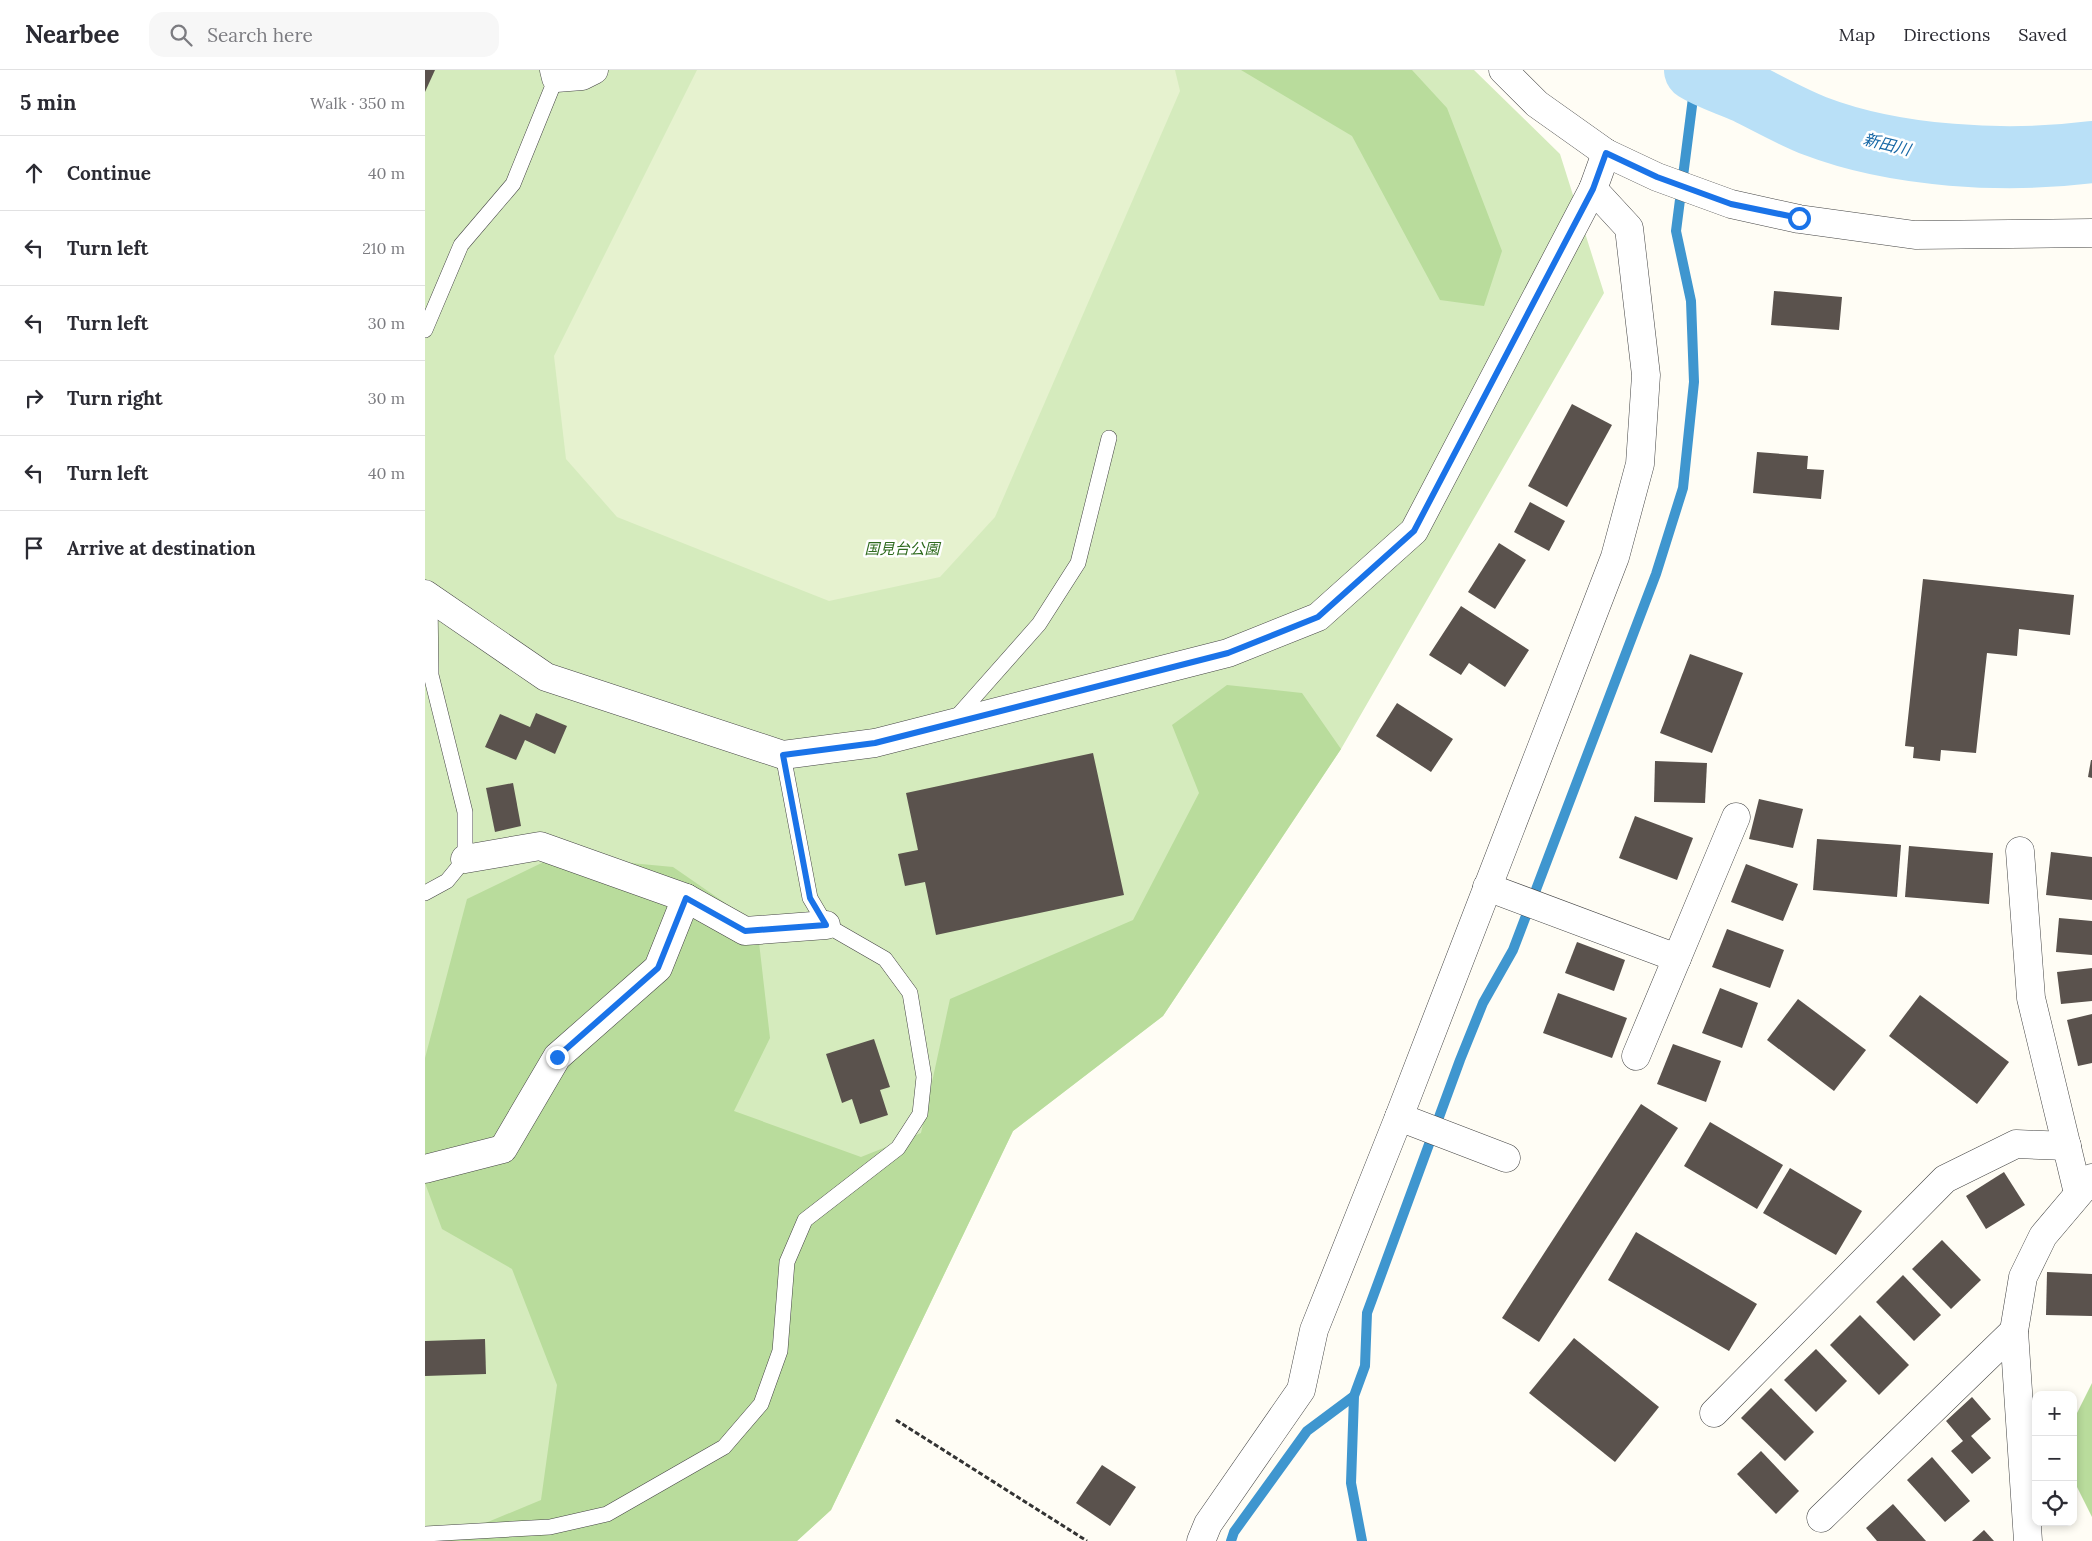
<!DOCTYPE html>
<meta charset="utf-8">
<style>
:root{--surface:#fff;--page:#f7f7f7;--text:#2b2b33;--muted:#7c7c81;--line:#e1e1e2}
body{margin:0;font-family:Lora,"Noto Sans JP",serif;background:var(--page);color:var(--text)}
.controls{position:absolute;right:15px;bottom:15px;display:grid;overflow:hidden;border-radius:10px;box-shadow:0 2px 8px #0003}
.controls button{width:45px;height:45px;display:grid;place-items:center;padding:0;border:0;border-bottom:1px solid var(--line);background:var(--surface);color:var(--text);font:25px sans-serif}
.stop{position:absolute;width:15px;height:15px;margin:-11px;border:4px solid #1a73e8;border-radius:50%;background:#fff}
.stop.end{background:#1a73e8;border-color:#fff;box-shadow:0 1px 5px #0008}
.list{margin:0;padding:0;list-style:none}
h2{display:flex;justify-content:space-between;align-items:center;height:65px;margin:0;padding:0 20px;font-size:21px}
h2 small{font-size:16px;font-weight:400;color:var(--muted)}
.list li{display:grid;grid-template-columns:32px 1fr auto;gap:15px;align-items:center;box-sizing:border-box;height:75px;padding:0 20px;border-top:1px solid var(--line)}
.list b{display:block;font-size:19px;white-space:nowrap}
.list em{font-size:16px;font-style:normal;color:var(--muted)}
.icon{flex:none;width:28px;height:28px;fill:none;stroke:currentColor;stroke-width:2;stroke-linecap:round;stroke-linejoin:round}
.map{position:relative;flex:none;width:1667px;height:1471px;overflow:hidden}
header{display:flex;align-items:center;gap:30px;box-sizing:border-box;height:70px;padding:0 25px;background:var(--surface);border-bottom:1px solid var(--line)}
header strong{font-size:24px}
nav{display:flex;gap:28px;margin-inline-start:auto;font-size:18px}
.search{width:350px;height:45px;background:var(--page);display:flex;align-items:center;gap:12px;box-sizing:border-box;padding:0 18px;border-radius:15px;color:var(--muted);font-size:19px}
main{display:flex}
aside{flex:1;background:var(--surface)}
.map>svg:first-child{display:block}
.green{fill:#d5ebbd}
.forest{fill:#b9dc9c}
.pitch{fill:#e6f2cf}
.water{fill:#b9e0f7;stroke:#3f96cf}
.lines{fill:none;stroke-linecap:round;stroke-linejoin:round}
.stream{stroke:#3f96cf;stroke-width:10}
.river{stroke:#b9e0f7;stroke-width:62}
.building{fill:#5a524d}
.lane-casing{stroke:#444;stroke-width:16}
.street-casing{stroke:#444;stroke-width:29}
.path{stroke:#333;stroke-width:3;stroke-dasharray:5 2.5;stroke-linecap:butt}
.lane{stroke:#fff;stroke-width:15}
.street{stroke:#fff;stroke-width:28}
.route{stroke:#1a73e8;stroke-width:6}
.labels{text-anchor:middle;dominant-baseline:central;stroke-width:5;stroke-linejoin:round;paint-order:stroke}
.park-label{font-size:15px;font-style:italic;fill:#2f6b1f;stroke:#fff}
.water-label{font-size:16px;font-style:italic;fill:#1768a6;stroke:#fff}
</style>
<header>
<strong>Nearbee</strong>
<div class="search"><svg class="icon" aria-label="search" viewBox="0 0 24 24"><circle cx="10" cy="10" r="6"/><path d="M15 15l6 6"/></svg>Search here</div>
<nav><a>Map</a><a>Directions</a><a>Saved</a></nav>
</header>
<main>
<aside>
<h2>5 min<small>Walk · 350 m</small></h2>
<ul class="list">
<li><svg class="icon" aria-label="ahead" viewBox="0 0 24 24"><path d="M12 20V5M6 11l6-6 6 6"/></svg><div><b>Continue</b></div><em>40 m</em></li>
<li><svg class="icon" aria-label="left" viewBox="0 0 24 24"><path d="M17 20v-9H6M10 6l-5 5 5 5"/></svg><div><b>Turn left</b></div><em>210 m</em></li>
<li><svg class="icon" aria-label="left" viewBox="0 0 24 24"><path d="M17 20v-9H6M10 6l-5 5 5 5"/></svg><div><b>Turn left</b></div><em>30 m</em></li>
<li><svg class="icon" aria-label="right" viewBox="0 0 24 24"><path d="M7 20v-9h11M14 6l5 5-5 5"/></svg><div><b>Turn right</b></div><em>30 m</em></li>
<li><svg class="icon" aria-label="left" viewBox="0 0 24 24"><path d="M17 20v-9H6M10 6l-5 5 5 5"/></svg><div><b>Turn left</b></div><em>40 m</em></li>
<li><svg class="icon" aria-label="arrive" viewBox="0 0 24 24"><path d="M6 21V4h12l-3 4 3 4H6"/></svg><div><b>Arrive at destination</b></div></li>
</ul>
</aside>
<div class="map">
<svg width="1667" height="1471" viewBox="0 0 1667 1471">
<rect width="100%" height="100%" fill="#fffdf5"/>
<polygon class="green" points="0,0 1049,0 1135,84 1179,223 916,679 738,946 588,1061 406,1440 372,1471 0,1471"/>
<g class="forest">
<polygon points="816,0 987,0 1022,38 1077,181 1059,236 1015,230 927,66"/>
<polygon points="802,615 877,623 916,679 738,946 588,1061 406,1440 372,1471 17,1471 116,1430 132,1315 87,1199 17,1159 0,1113 0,988 42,829 131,786 248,797 332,855 345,968 309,1041 436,1087 496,1063 525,929 708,850 774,723 747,655"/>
<polygon points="1667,1313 1667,1447 1648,1409 1648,1351"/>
</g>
<polygon class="pitch" points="272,0 750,0 755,21 570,447 515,507 404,531 192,447 141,389 129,286"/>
<polygon class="water" points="1246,0 1317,0 1319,20 1297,26"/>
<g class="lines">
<g class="stream">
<polyline points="806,1471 809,1462 882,1361 929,1326"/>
<polyline points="937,1471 926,1413 929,1326 940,1296 942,1243 1035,990 1058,933 1088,880 1231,504 1258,418 1269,312 1266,231 1251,161 1268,28 1275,3"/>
</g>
<path class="river" d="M1270,0c16,10 35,15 52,23 22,11 45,24 68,33 81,31 191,37 277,26"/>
</g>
<g class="building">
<polygon points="0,0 10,0 0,22"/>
<polygon points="1349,221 1417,227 1414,260 1346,255"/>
<polygon points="1147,334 1187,355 1142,437 1103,416"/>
<polygon points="1332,382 1383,386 1382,399 1399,400 1396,429 1328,423"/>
<polygon points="1105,432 1140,451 1124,481 1089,462"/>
<polygon points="1074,473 1101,490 1070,539 1043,522"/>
<polygon points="1498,509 1649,525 1645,565 1594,559 1592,586 1562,583 1551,683 1516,680 1515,691 1488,688 1489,677 1480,676"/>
<polygon points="1036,536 1104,580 1080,617 1044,593 1036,605 1004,585"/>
<polygon points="1265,584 1318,603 1287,683 1235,663"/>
<polygon points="972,633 1028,669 1006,702 951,666"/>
<polygon points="111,643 142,656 130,684 100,670 91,690 60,677 75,644 105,657"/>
<polygon points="668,683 699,825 511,865 500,812 480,816 473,784 493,780 481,723"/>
<polygon points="1666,690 1667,690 1667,708 1663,707"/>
<polygon points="1230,691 1282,693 1280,733 1229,732"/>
<polygon points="88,713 96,756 70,762 61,718"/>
<polygon points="1334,729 1378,739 1368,778 1324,769"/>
<polygon points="1210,746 1268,768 1252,810 1194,788"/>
<polygon points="1392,769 1476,775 1472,827 1388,820"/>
<polygon points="1484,776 1568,783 1564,834 1480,827"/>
<polygon points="1626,782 1667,787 1667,830 1621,825"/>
<polygon points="1321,794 1373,814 1358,851 1306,832"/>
<polygon points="1634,848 1667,851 1667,885 1631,882"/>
<polygon points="1302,859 1359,880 1345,918 1287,897"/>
<polygon points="1152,872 1200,890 1189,921 1140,903"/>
<polygon points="1667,898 1667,931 1636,934 1632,902"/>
<polygon points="1295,918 1333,933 1317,978 1277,963"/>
<polygon points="1133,923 1202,948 1187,988 1118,963"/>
<polygon points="1495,925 1584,992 1552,1034 1464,966"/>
<polygon points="1373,929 1441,980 1409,1021 1342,970"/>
<polygon points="1667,944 1667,993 1653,996 1642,950"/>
<polygon points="449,969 465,1017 455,1020 463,1045 435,1054 427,1029 417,1033 401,984"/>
<polygon points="1248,974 1296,991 1281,1032 1232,1014"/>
<polygon points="1216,1034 1253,1058 1114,1272 1077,1248"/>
<polygon points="1285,1052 1358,1095 1332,1139 1259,1096"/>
<polygon points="1365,1098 1437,1141 1411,1185 1338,1143"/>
<polygon points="1579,1102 1600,1135 1561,1159 1541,1126"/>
<polygon points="1211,1162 1332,1234 1304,1281 1183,1210"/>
<polygon points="1517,1170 1556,1210 1526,1239 1487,1199"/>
<polygon points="1622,1202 1667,1204 1667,1246 1621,1245"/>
<polygon points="1478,1205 1516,1245 1489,1271 1451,1232"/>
<polygon points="1435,1245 1484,1295 1454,1325 1405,1275"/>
<polygon points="1149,1268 1234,1337 1190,1392 1104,1323"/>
<polygon points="60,1269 61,1304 0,1306 0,1271"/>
<polygon points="1391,1279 1422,1311 1391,1342 1359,1310"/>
<polygon points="1346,1318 1389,1362 1360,1391 1316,1348"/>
<polygon points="1547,1327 1566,1349 1546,1366 1566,1388 1547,1404 1526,1381 1538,1371 1521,1351"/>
<polygon points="1336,1381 1374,1421 1351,1444 1312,1404"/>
<polygon points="1507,1387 1545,1431 1520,1452 1482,1410"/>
<polygon points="677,1395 711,1417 685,1456 651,1433"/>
<polygon points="1468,1434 1501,1471 1452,1471 1441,1458"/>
<polygon points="1559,1460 1569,1471 1547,1471"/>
</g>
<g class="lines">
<defs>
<g id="lane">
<polyline points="0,260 36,175 88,114 131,8"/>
<polyline points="529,650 614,554 653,493 684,368"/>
<polyline points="0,823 22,811 40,789 40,742 6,605 5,528"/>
<polyline points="0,1464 125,1457 182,1444 299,1377 336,1334 355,1281 362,1192 380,1150 473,1078 495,1044 499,1007 485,923 460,889 401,855 385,828 358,685"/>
</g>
<g id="street">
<polyline points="129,0 131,8 157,6 169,0"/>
<polyline points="1078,0 1112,34 1181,83 1232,107 1306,134 1374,149 1490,165 1667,163"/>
<polyline points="0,524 121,607 358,685 450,673 803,583 893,547 989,461 1168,119 1181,83"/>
<polyline points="1595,781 1606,928 1653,1123"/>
<polyline points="40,789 115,776 261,828 320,861 401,855"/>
<polyline points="1062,817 1252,888"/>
<polyline points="1211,986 1311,747"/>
<polyline points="974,1047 1081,1088"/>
<polyline points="0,1099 78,1079 132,987 233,898 261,828"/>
<polyline points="1289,1343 1520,1109 1591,1074 1642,1076"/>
<polyline points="1396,1448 1589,1261"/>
<polyline points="776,1471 783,1454 876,1320 889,1260 974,1047 1190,487 1215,394 1221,305 1204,158 1168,119"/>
<polyline points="1603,1471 1589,1261 1598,1207 1618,1166 1667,1108"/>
</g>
</defs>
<use href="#lane" class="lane-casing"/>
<use href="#street" class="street-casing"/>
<polyline class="path" points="471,1350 662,1471"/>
<use href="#lane" class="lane"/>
<use href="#street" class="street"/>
</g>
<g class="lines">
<polyline class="route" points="132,987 233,898 261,828 320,861 401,855 385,828 358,685 450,673 803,583 893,547 989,461 1168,119 1181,83 1232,107 1306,134 1374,148"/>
</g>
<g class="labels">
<g class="park-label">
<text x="477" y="478">国見台公園</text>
</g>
<g class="water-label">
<text transform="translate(1462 74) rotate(14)">新田川</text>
</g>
</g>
</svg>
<div class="controls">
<button>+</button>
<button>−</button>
<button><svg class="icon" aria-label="locate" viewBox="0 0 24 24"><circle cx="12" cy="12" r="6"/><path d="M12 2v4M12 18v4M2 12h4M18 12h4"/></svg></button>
</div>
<div class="stop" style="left:1374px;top:148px"></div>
<div class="stop end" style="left:132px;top:987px"></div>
</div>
</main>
